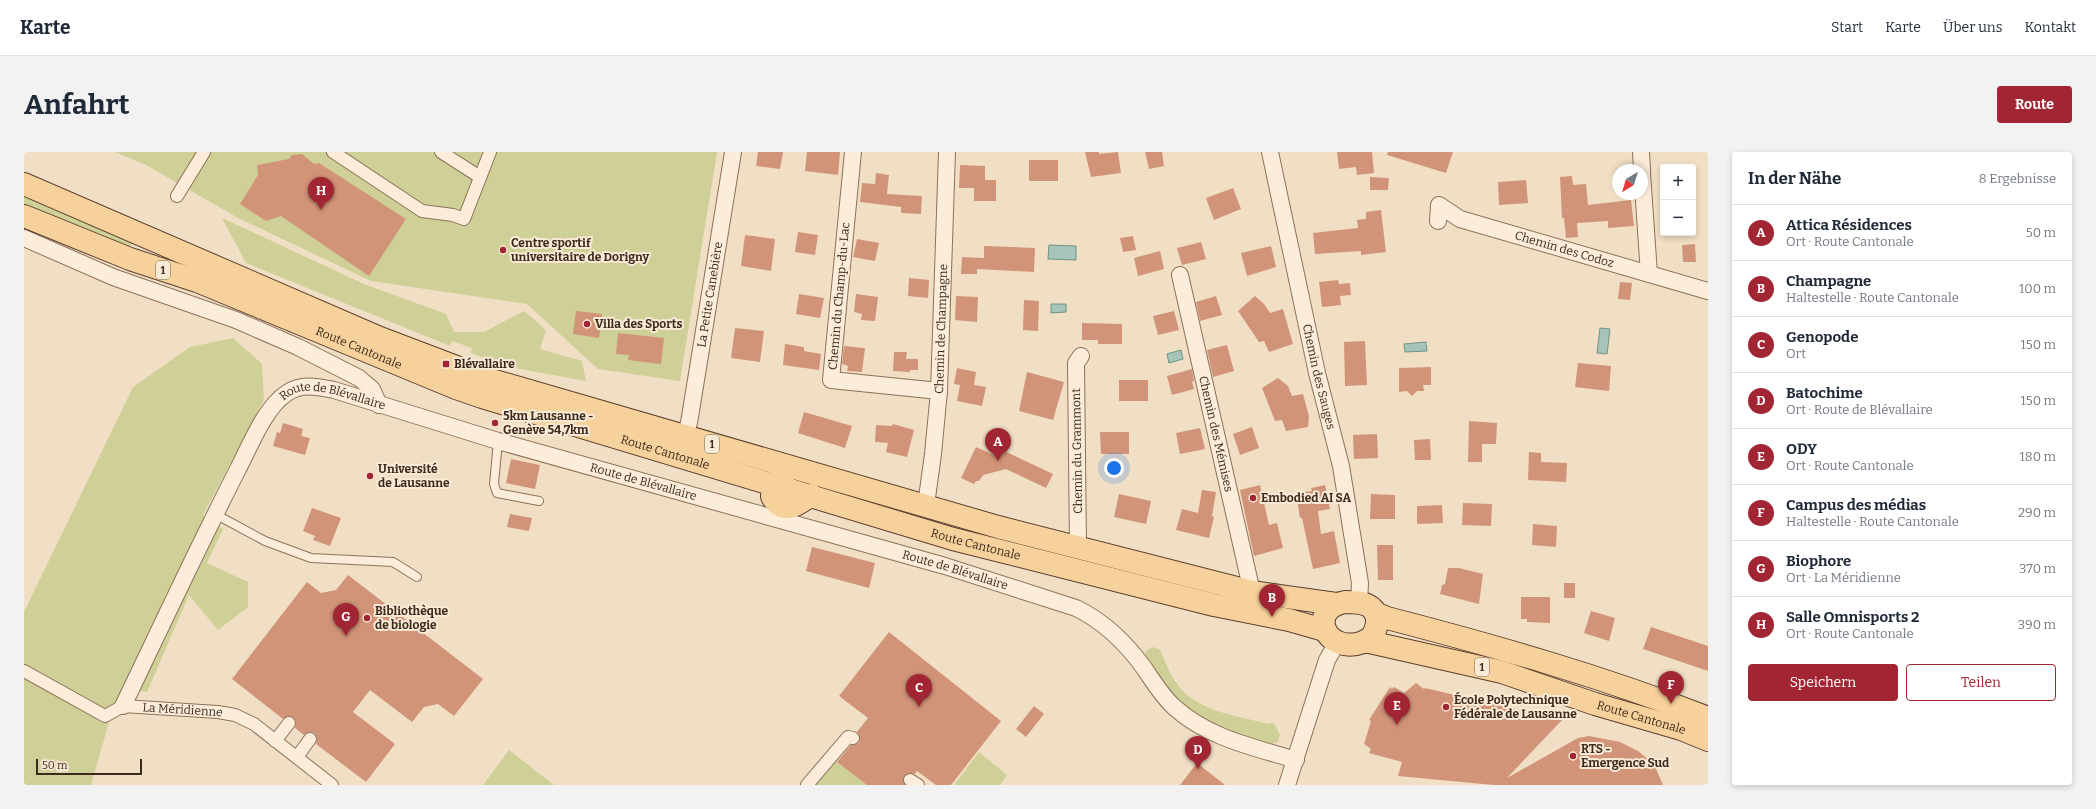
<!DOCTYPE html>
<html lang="de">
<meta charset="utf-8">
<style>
:root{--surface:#fff;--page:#f2f2f3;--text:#1f2937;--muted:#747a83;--line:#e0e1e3;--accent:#a12532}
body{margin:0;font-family:Bitter,serif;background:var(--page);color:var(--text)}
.controls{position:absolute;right:12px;top:12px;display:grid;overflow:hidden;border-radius:4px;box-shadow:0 2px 6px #0003}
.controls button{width:36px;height:36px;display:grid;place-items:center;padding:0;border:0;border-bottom:1px solid var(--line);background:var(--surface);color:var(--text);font:20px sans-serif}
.compass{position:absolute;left:1588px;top:12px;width:36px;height:36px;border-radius:50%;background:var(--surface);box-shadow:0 2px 6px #0003;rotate:218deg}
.scale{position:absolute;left:12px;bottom:10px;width:106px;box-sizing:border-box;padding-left:4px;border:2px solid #3d2a1e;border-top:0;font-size:11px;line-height:14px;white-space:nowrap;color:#3d2a1e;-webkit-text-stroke:3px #f8ead5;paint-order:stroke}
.you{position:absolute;left:1090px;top:316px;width:14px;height:14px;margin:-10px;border:3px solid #fff;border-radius:50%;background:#1a73e8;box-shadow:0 0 0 6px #1a73e833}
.badge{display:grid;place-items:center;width:26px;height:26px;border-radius:50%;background:var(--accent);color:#fff;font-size:13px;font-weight:700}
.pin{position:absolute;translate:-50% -33px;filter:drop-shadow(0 1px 2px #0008)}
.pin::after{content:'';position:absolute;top:21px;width:14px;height:12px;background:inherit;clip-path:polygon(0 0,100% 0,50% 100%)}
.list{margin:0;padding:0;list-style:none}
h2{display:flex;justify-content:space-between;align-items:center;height:52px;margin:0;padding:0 16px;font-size:17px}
h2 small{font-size:13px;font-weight:400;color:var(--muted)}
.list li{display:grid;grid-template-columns:26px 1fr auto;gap:12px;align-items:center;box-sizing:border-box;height:56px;padding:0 16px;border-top:1px solid var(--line)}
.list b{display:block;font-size:15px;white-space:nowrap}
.list p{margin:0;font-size:13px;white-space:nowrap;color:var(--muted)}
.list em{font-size:13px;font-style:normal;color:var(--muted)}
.actions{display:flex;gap:8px;padding:12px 16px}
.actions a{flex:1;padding:9px 0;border:1px solid var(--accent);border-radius:4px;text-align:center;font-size:14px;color:var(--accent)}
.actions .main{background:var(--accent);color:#fff}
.map{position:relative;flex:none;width:1684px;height:633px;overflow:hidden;border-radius:4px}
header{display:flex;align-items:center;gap:24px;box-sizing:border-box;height:56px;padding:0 20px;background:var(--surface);border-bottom:1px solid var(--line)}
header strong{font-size:19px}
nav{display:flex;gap:22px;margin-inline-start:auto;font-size:14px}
.intro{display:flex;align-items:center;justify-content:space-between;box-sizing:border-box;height:96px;padding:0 24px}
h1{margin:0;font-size:28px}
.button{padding:10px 18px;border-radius:4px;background:var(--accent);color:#fff;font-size:14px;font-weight:700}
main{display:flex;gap:24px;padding:0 24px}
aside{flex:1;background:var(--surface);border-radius:4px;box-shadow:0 2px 6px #0003}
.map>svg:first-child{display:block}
.green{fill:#cfd097}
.water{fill:#a7c4b9;stroke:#6c9486}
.building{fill:#d29478}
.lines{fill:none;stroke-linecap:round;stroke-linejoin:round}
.service-casing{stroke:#8e7059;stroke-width:10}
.pedestrian-casing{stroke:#8e7059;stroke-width:14}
.minor-casing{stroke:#8e7059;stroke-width:18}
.primary-casing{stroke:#5b3e2e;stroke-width:24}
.service{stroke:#fbedd9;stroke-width:8}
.pedestrian{stroke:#fbedd9;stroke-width:12}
.minor{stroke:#fbedd9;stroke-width:16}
.primary{stroke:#f6d19b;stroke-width:22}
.poi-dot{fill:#a12532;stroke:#f8ead5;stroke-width:1.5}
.labels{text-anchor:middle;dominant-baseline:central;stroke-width:4;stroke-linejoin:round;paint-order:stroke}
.shield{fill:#f8ead5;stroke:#756455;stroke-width:1}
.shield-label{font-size:11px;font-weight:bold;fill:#3d2a1e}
.poi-label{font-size:12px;font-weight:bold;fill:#3d2a1e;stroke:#f8ead5;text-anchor:start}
.street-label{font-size:12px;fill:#3d2a1e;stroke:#f8ead5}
</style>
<header>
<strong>Karte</strong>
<nav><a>Start</a><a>Karte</a><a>Über uns</a><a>Kontakt</a></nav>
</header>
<div class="intro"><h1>Anfahrt</h1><a class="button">Route</a></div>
<main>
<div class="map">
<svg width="1684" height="633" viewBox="0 0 1684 633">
<rect width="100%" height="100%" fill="#f1dfc5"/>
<g class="green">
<polygon points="91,0 693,0 656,229 574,217 503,152 347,129 214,66 122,13"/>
<polygon points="0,40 112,89 105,95 0,58"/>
<polygon points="198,66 340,132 422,162 430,180 460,180 500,159 522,178 516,197 558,209 562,229 480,214 447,201 448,196 428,189 426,194 222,111"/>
<polygon points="209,186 238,212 240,248 179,363 199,377 183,411 224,430 224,455 194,478 165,443 123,540 98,536 86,567 67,633 0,633 0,460 109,235 166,195"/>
<path d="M1129,495l7,3c5,11 9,22 15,31 20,31 60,34 93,43l6,-1 6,12 -3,8c-34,3 -79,-22 -102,-45 -12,-11 -21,-29 -31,-42l3,-6z"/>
<polygon points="485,598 530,633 459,633"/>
<polygon points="955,600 983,623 976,633 930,633"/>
<polygon points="811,608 843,633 783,633"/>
</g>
<g class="water">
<polygon points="1025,93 1052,94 1052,108 1024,107"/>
<polygon points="1027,152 1042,152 1042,160 1027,161"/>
<polygon points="1576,176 1586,177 1583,202 1573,201"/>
<polygon points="1402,190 1403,199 1381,200 1380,192"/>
<polygon points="1157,198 1159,207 1145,211 1143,202"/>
</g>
<g class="building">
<polygon points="734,0 759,0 756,17 732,14"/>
<polygon points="783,0 816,0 814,23 781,19"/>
<polygon points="1061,0 1075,0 1075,2 1094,0 1097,21 1067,25"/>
<polygon points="1121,0 1138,0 1140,14 1125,17"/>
<polygon points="1313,0 1348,0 1350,21 1333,23 1332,15 1315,17"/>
<polygon points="1364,0 1429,0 1422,21 1363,3"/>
<polygon points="278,2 290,12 295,11 382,67 345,124 257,64 242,69 216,52 234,23 233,13 265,7 268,3"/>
<rect x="1005" y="8" width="29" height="21"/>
<polygon points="936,13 961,14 961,28 972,28 972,49 950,49 950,36 935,36"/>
<polygon points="852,21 865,23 863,42 898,44 897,62 877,61 877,55 836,50 838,31 851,32"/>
<polygon points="1548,24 1549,33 1562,32 1564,53 1607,48 1610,74 1584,76 1584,69 1553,71 1554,85 1542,86 1540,66 1538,66 1536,25"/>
<polygon points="1346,25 1365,26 1364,38 1346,38"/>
<polygon points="1502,28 1504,51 1475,53 1474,30"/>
<polygon points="1209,36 1217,57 1190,68 1182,46"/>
<polygon points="1357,58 1362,100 1337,103 1337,99 1291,102 1289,81 1334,76 1333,68 1342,67 1342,60"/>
<polygon points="774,80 794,83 791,103 771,100"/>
<polygon points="721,83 751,87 747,119 717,114"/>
<polygon points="1109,84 1112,98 1099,100 1096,86"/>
<polygon points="833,87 855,91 851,109 829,105"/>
<polygon points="1177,90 1182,107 1158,113 1153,96"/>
<polygon points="1671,92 1672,110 1659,110 1658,93"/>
<polygon points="960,94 1011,96 1010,120 953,117 953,122 937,122 938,105 960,106"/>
<polygon points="1247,94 1252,115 1223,124 1217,101"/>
<polygon points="1136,99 1140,117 1114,124 1110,106"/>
<polygon points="885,126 905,128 904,146 884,144"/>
<polygon points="1314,128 1315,132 1326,131 1327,143 1316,144 1317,153 1298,155 1295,130"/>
<polygon points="1596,130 1608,131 1606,148 1594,147"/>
<polygon points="775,142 800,146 796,166 772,162"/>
<polygon points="832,142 854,145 851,169 837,168 838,162 830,160"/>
<polygon points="932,144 954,145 953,170 931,168"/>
<polygon points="1192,144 1198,163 1176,169 1172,150"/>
<polygon points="1231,144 1240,152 1246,161 1259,157 1269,192 1245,200 1240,189 1235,190 1214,159"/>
<polygon points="1000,148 1015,149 1014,179 999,178"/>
<polygon points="552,159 578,162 575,186 549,182"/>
<polygon points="1150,159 1155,178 1134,183 1129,164"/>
<polygon points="1058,171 1098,172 1098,192 1074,192 1074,188 1058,188"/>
<polygon points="711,176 740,179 736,210 707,206"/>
<polygon points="594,181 640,186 637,212 604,208 605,203 592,202"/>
<polygon points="1341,189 1343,233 1321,234 1320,190"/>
<polygon points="761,192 780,195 780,199 797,202 795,218 759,213"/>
<polygon points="1203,193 1210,219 1189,225 1183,198"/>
<polygon points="820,194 841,196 838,220 823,219 824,214 818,212"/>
<polygon points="870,200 883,200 882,207 894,207 894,218 886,218 886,220 869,219"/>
<polygon points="1554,211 1587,214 1585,239 1551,235"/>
<polygon points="1407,215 1407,233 1399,233 1400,239 1393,239 1388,244 1383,239 1375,240 1375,216"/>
<polygon points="933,216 952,220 950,233 962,235 958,254 933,249 936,233 930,232"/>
<polygon points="1168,217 1170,229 1168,230 1170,237 1148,243 1143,224"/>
<polygon points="1003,220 1040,230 1029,268 995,259"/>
<polygon points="1254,226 1264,234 1268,244 1279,242 1285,264 1284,275 1262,279 1258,268 1251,269 1238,236"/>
<rect x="1095" y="228" width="29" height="21"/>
<polygon points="780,260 828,274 821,296 774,281"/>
<polygon points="1445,269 1473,271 1472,292 1458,292 1458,310 1444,310"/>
<polygon points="259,271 279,277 277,284 286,286 281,303 249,294 253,280 256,281"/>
<polygon points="869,272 890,278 883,305 862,300 864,291 851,290 852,273 868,274"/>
<polygon points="1228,275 1235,296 1216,303 1209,282"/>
<polygon points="1176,276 1181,297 1156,302 1152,281"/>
<polygon points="1076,280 1105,280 1105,302 1077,302"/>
<polygon points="1353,282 1354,306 1330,307 1329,283"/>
<polygon points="1406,287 1407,308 1391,308 1390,288"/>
<polygon points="970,294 1029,322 1022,336 982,317 959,323 955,329 952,329 950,332 937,326 952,295 967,302"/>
<polygon points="1505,300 1517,301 1517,310 1543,311 1542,330 1504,328"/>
<polygon points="487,307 516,313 511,337 482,331"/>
<polygon points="1236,333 1245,373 1253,371 1259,396 1230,404 1216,338"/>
<polygon points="1301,333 1306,357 1294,359 1297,382 1310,379 1316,411 1289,417 1278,366 1276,366 1272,341 1288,339 1287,336"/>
<polygon points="1178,338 1192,340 1188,364 1190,365 1185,386 1152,378 1158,357 1174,361"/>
<polygon points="1095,342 1127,349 1122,372 1090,365"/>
<polygon points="1347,342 1371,343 1371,367 1346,367"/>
<polygon points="1439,351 1468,352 1467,374 1438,373"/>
<polygon points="1418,353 1419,371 1393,372 1393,354"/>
<polygon points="288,356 317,366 306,394 289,388 291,384 279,379"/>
<polygon points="486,362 508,366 505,379 483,375"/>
<polygon points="1509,372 1533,374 1532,395 1508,393"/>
<polygon points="1353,393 1369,393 1369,428 1354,428"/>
<polygon points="788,395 851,411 845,436 782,419"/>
<polygon points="1424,416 1435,416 1459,422 1455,452 1416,442 1418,433 1421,432"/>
<polygon points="324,423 459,527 430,564 414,552 400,555 388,570 346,538 329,560 371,592 342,630 292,592 293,587 291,581 286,580 280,583 271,576 272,569 269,565 263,564 259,567 208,527 283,430 297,441 312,438"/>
<rect x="1540" y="431" width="11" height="15"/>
<polygon points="1497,445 1526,445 1526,471 1503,470 1503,467 1497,467"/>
<polygon points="1567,459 1591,466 1585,489 1560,481"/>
<polygon points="1627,475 1684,494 1684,519 1619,497"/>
<polygon points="865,480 977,569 927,633 912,633 893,619 891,622 886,621 880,624 879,628 881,633 843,633 813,610 827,593 835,591 836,584 833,580 844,566 815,544"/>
<polygon points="1392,531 1400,537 1401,536 1538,568 1483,626 1554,586 1565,584 1596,590 1614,599 1630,612 1639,633 1470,633 1374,624 1378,610 1345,601 1347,597 1340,592 1347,569 1345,568 1366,535 1368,537 1370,535 1380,541"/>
<polygon points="1010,554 1020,562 1002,585 992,577"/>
<polygon points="1173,611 1201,633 1156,633"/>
</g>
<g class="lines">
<defs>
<g id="service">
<polyline points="474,289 470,332 473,341 515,349"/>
<polyline points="191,362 241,389 287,406 369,410 393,425"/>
</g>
<g id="pedestrian">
<polyline points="309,0 398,59 429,63 440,67 466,0"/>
<polyline points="417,0 456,25"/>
<polyline points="153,44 180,0"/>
<path id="s1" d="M0,519l81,45 18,-10 95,6 17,3 19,9 78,61"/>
<polyline points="251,589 265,571"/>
<polyline points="273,605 286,587"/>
<polyline points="886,628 894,633"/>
<polyline points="783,633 824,585 829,586"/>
</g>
<g id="minor">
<polyline points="829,0 807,228 915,239"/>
<path id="s2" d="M1246,0l47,221 24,93 19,117 -1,20"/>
<polyline points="1617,0 1618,18"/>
<polyline points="1618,21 1625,122"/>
<path id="s3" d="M1414,69l1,-16 21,14 248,72"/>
<polyline points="0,86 89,125 212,168 274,195 335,226 348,237 355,253"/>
<path id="s4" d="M1156,123l72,317"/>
<path id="s5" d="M660,284l5,-13 44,-271"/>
<path id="s6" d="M902,353l7,-51 6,-63 8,-239"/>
<polyline points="1054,396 1052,211 1057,204"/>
<path id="s7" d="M99,554c38,-79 75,-159 115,-237 12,-23 27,-62 49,-76 15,-10 31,-6 47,-3l164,51 447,125 131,42c27,13 50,35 68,60 9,13 18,28 30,39 34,31 79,40 122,53"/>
<polyline points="1263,633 1303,508 1313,491"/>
</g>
<g id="primary">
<polyline points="0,32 356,186 464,227 974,375 1228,440 1312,452"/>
<path id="s8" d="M0,64l106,43 67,22 259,107 26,9 471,142 261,66 75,15 35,10"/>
<path d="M760,323l-5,4 -7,17c1,4 3,5 6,8 12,8 23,-2 33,-9"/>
<path d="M1321,450c9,0 17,0 24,4 14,8 8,31 -5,36 -39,14 -58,-33 -19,-40z"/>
<path d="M1351,461l12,5c108,28 217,59 321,100"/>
<path id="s9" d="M1341,489l137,31 93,32 86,25 27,11"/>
</g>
</defs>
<use href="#service" class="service-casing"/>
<use href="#pedestrian" class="pedestrian-casing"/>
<use href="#minor" class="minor-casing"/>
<use href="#primary" class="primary-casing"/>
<use href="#service" class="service"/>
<use href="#pedestrian" class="pedestrian"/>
<use href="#minor" class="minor"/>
<use href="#primary" class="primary"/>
</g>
<g class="poi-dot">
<circle cx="479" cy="98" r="4"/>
<circle cx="563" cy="172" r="4"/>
<rect x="418" y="208" width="8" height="8" rx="2"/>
<circle cx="471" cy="271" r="4"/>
<circle cx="346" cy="324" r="4"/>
<circle cx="1229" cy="346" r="4"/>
<circle cx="343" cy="466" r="4"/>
<circle cx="1422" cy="555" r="4"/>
<circle cx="1549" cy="604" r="4"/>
</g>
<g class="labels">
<g class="shield">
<rect x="132" y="109" width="14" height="18" rx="3"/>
<rect x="681" y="283" width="14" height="18" rx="3"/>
<rect x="1451" y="506" width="14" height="18" rx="3"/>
</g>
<g class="shield-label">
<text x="139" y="118">1</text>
<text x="688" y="292">1</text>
<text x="1458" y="515">1</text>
</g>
<g class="poi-label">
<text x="487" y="91">Centre sportif<tspan x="487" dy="14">universitaire de Dorigny</tspan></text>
<text x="571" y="172">Villa des Sports</text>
<text x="430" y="212">Blévallaire</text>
<text x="479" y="264">5km Lausanne -<tspan x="479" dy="14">Genève 54,7km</tspan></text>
<text x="354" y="317">Université<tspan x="354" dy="14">de Lausanne</tspan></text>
<text x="1237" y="346">Embodied AI SA</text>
<text x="351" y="459">Bibliothèque<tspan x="351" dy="14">de biologie</tspan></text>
<text x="1430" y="548">École Polytechnique<tspan x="1430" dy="14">Fédérale de Lausanne</tspan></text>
<text x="1557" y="597">RTS -<tspan x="1557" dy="14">Emergence Sud</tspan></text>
</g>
<g class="street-label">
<text stroke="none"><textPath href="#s3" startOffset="150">Chemin des Codoz</textPath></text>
<text stroke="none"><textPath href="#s5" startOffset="144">La Petite Canebière</textPath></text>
<text transform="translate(815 144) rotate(-85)">Chemin du Champ-du-Lac</text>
<text stroke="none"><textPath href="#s6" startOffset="177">Chemin de Champagne</textPath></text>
<text stroke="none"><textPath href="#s8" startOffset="360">Route Cantonale</textPath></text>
<text stroke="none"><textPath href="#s2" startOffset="230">Chemin des Sauges</textPath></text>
<text stroke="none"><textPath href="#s7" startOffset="402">Route de Blévallaire</textPath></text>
<text stroke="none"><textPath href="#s4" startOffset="163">Chemin des Mémises</textPath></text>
<text transform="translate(1053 299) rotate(-91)">Chemin du Grammont</text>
<text stroke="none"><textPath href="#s8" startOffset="684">Route Cantonale</textPath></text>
<text stroke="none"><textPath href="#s7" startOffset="726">Route de Blévallaire</textPath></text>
<text stroke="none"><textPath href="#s8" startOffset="1008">Route Cantonale</textPath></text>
<text stroke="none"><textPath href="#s7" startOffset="1050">Route de Blévallaire</textPath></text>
<text stroke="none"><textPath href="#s1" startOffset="173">La Méridienne</textPath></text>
<text stroke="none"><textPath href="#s9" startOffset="287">Route Cantonale</textPath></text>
</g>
</g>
</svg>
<div class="controls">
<button>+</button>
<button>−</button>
</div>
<svg class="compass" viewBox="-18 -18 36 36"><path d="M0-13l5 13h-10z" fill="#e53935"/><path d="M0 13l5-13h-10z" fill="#747a83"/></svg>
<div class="scale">50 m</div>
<div class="you"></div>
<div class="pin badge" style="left:974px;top:309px">A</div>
<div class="pin badge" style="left:1248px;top:465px">B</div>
<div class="pin badge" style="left:895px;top:555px">C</div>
<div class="pin badge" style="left:1174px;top:617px">D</div>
<div class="pin badge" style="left:1373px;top:573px">E</div>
<div class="pin badge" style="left:1647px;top:552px">F</div>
<div class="pin badge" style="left:322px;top:484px">G</div>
<div class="pin badge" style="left:297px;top:58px">H</div>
</div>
<aside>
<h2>In der Nähe<small>8 Ergebnisse</small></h2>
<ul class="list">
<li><span class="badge">A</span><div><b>Attica Résidences</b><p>Ort · Route Cantonale</p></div><em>50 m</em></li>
<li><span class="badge">B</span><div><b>Champagne</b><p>Haltestelle · Route Cantonale</p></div><em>100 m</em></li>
<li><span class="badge">C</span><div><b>Genopode</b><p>Ort</p></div><em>150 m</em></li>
<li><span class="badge">D</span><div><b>Batochime</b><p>Ort · Route de Blévallaire</p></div><em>150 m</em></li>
<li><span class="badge">E</span><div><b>ODY</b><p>Ort · Route Cantonale</p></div><em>180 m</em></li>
<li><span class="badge">F</span><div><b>Campus des médias</b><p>Haltestelle · Route Cantonale</p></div><em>290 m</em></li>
<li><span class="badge">G</span><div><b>Biophore</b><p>Ort · La Méridienne</p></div><em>370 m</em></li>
<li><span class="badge">H</span><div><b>Salle Omnisports 2</b><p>Ort · Route Cantonale</p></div><em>390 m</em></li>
</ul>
<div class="actions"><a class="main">Speichern</a><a>Teilen</a></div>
</aside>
</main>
